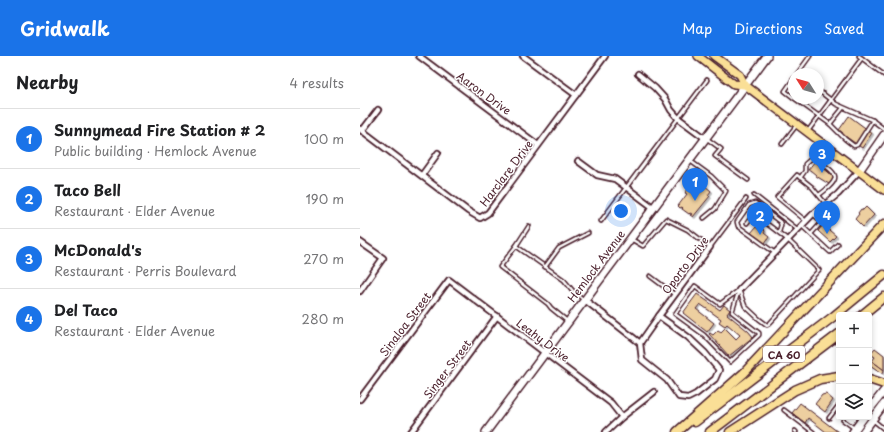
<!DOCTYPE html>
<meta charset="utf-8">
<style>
:root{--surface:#fff;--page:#f6f6f6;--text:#202124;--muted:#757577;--line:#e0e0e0;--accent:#1a73e8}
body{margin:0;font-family:"Playpen Sans",sans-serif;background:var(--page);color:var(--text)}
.controls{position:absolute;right:12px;bottom:12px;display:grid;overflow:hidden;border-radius:4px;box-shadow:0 2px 6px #0003}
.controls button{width:36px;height:36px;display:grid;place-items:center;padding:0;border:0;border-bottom:1px solid var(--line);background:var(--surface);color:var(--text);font:20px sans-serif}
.compass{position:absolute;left:428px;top:12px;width:36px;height:36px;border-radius:50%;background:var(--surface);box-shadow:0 2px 6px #0003;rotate:307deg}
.you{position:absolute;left:261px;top:155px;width:14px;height:14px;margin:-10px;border:3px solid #fff;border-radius:50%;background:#1a73e8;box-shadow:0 0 0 6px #1a73e833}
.badge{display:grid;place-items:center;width:26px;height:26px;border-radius:50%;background:var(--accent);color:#fff;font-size:13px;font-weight:700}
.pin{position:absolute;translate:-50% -33px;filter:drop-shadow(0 1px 2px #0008)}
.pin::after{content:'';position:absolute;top:21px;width:14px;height:12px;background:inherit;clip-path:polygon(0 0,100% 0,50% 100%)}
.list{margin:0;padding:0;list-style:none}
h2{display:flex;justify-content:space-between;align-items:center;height:52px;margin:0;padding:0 16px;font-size:17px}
h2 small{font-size:13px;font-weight:400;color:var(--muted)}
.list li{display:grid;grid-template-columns:26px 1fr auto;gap:12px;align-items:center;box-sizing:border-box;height:60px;padding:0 16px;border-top:1px solid var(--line)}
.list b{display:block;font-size:15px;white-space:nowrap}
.list p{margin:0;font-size:13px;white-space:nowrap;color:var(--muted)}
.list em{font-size:13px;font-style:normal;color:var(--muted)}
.icon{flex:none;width:22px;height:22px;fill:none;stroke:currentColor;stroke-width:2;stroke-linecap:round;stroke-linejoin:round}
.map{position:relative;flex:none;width:524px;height:376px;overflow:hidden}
header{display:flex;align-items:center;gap:24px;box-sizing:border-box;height:56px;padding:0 20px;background:var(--accent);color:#fff}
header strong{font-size:19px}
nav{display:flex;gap:22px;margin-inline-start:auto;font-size:14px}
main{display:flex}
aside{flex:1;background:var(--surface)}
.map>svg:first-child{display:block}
.building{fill:#edcfa0;stroke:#4a1f2b;filter:url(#shadow)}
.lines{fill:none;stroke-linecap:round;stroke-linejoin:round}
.lane-casing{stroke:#4a1f2b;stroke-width:5.5}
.street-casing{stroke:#4a1f2b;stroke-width:8}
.secondary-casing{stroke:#4a1f2b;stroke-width:10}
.primary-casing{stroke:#4a1f2b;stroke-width:10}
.highway-casing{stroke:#4a1f2b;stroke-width:11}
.lane{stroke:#fff;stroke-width:2.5}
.street{stroke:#fff;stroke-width:4.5}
.secondary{stroke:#fff;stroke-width:7}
.primary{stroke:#fadf96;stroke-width:7}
.highway{stroke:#fadf96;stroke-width:8}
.labels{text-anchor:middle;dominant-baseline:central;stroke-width:3;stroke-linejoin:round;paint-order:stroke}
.shield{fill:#fff;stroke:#80626b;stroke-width:1}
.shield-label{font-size:10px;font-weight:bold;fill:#4a1f2b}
.street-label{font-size:11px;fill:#4a1f2b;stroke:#fff}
</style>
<header>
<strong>Gridwalk</strong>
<nav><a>Map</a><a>Directions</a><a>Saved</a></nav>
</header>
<main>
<aside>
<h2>Nearby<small>4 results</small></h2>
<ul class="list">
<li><span class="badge">1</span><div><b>Sunnymead Fire Station # 2</b><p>Public building · Hemlock Avenue</p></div><em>100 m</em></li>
<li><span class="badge">2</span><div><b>Taco Bell</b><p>Restaurant · Elder Avenue</p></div><em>190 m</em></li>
<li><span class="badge">3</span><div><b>McDonald's</b><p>Restaurant · Perris Boulevard</p></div><em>270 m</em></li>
<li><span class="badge">4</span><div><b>Del Taco</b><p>Restaurant · Elder Avenue</p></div><em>280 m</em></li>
</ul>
</aside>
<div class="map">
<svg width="524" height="376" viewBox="0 0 524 376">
<defs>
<filter id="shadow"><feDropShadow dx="2" dy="1.5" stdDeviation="0" flood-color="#0004"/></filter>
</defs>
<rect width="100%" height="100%" fill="#fff"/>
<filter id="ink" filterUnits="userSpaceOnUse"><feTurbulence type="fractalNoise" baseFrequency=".025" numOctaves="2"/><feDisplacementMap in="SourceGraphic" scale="8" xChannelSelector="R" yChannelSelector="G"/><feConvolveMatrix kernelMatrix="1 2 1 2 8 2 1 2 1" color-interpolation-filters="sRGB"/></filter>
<g filter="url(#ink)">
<g class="building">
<polygon points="489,60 512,77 502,92 482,78 483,77 479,74"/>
<polygon points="455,105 474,121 469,128 456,120 456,119 450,114 448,114"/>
<polygon points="333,127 341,133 344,129 351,135 348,139 350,140 333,161 330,159 332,158 330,157 329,158 322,153 323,152 322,151 320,152 318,150 327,138 325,137"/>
<polygon points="506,151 514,159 503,171 495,163 499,158 498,157 501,153 503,154"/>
<polygon points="463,169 476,180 470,186 458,175"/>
<polygon points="396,171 401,175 403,173 405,175 404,177 409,181 405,187 391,177"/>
<polygon points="337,238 360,254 364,249 370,254 367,258 388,275 393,281 369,300 349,278 350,277 353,279 358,274 361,276 365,272 376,283 380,279 367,268 365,270 359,266 361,263 340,248 336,253 354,267 347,276 323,257"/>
<polygon points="515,292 524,299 524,314 512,305 515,301 510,298"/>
<polygon points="512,305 524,314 523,318 510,309"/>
<polygon points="466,338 473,344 465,356 455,348 462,339"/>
<polygon points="440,347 478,376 466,376 448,362 445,367 432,357"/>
</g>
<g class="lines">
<defs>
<g id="lane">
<polyline points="499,0 524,19"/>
<polyline points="437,18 450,0"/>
<polyline points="434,22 425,35 434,42"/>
<polyline points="458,34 476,48 512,64 524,73"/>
<polyline points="434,42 470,68 483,52"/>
<polyline points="470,68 485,83 494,90 497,89 513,64"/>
<polyline points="448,75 502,2"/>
<polyline points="346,82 361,93 355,100 388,124"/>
<polyline points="422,88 436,70"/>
<polyline points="329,104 351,120 366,135 355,153 344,162"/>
<path d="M440,122l5,-7v-7l7,-6h3c21,16 30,18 4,37"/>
<polyline points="394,139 437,173"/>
<polyline points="241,165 347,24"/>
<polyline points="446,165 417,141 437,119 452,131 465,147"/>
<polyline points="387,167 394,158 427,183"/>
<polyline points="442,170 470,196 478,188"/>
<polyline points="451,178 462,166 453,158"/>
<polyline points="271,183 283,190 306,163 328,174 350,191 386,143"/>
<polyline points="156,190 169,170"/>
<polyline points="415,197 378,170 377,166 389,149 395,147 420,166 421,169 419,176"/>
<polyline points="185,211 199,192 228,177"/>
<polyline points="290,220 314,238"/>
<polygon points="335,230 360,248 379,234 372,256 399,277 399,279 370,306 344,279 315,258"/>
<polyline points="379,234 385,250 399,263 407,269 409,268 459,214 428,184"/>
<polyline points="207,265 191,252 188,248 140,211 156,190 204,224 213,235 224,244"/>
<polyline points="424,354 453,376"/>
<polyline points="469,362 479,349"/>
<polyline points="483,364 494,372"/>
<polyline points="513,364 524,373"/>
<polyline points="435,375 436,376"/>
</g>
<g id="street">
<polyline points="59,0 178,89"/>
<polyline points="163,0 216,39"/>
<polyline points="278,18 295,32 305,43 311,54 318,62 345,82"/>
<polyline points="0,73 108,155 120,162 128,157 245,0"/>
<polyline points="2,75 18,54"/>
<polyline points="218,105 237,119 255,123 294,152"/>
<polyline points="62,119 78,97"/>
<polyline points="0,186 23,202 0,235"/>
<polyline points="379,234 453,158 478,138 499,115"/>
<polyline points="225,244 280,287 282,304 307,324 319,341 328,342 336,338 355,323 359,314 345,297 328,281 299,260"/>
<polyline points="280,287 299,260 350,191"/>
<polyline points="0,343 89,224 251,347 262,361"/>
<polyline points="51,376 137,260"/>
<polyline points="246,376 262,361 294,336"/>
</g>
<g id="secondary">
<polyline points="499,115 524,79"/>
<polyline points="509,354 524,335"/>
<polyline points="126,376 407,0"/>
<polyline points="493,376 504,361"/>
<polyline points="503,376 524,348"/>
</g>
<g id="primary">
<polyline points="338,0 374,28 385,29"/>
<polyline points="354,0 380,19 385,29 524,134"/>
</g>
<g id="highway">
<polyline points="502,259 524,241"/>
<polyline points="509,323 524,328"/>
<polyline points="335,366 474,260 524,219"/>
<polyline points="317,376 384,317 524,168"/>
<polyline points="350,376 479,278"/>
<polyline points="370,376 435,334 460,323 479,320"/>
</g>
</defs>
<use href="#lane" class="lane-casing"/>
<use href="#street" class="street-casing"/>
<use href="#secondary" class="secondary-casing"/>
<use href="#primary" class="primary-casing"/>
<use href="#highway" class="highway-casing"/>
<use href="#lane" class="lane"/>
<use href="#street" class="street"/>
<use href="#secondary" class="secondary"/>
<use href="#primary" class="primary"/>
<use href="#highway" class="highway"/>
</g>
</g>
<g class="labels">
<rect class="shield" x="403" y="290" width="42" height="16" rx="3"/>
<g class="shield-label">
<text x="424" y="298">CA 60</text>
</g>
<g class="street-label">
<text transform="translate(124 37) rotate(36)">Aaron Drive</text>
<text transform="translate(146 117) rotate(-53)">Harclare Drive</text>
<text transform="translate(325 209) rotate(-53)">Oporto Drive</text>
<text transform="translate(236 210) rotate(-53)">Hemlock Avenue</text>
<text transform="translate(45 268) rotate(-53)">Sinaloa Street</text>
<text transform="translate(183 284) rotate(37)">Leahy Drive</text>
<text transform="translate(87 313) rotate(-53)">Singer Street</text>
</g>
</g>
</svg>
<div class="controls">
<button>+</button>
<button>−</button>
<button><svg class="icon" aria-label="layers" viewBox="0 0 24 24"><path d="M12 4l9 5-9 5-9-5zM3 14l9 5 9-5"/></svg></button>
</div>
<svg class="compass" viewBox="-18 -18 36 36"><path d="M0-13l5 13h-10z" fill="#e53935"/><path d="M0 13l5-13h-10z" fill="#757577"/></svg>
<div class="you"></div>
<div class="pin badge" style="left:335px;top:145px">1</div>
<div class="pin badge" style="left:400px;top:179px">2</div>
<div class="pin badge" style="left:462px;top:117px">3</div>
<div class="pin badge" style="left:467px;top:178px">4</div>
</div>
</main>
